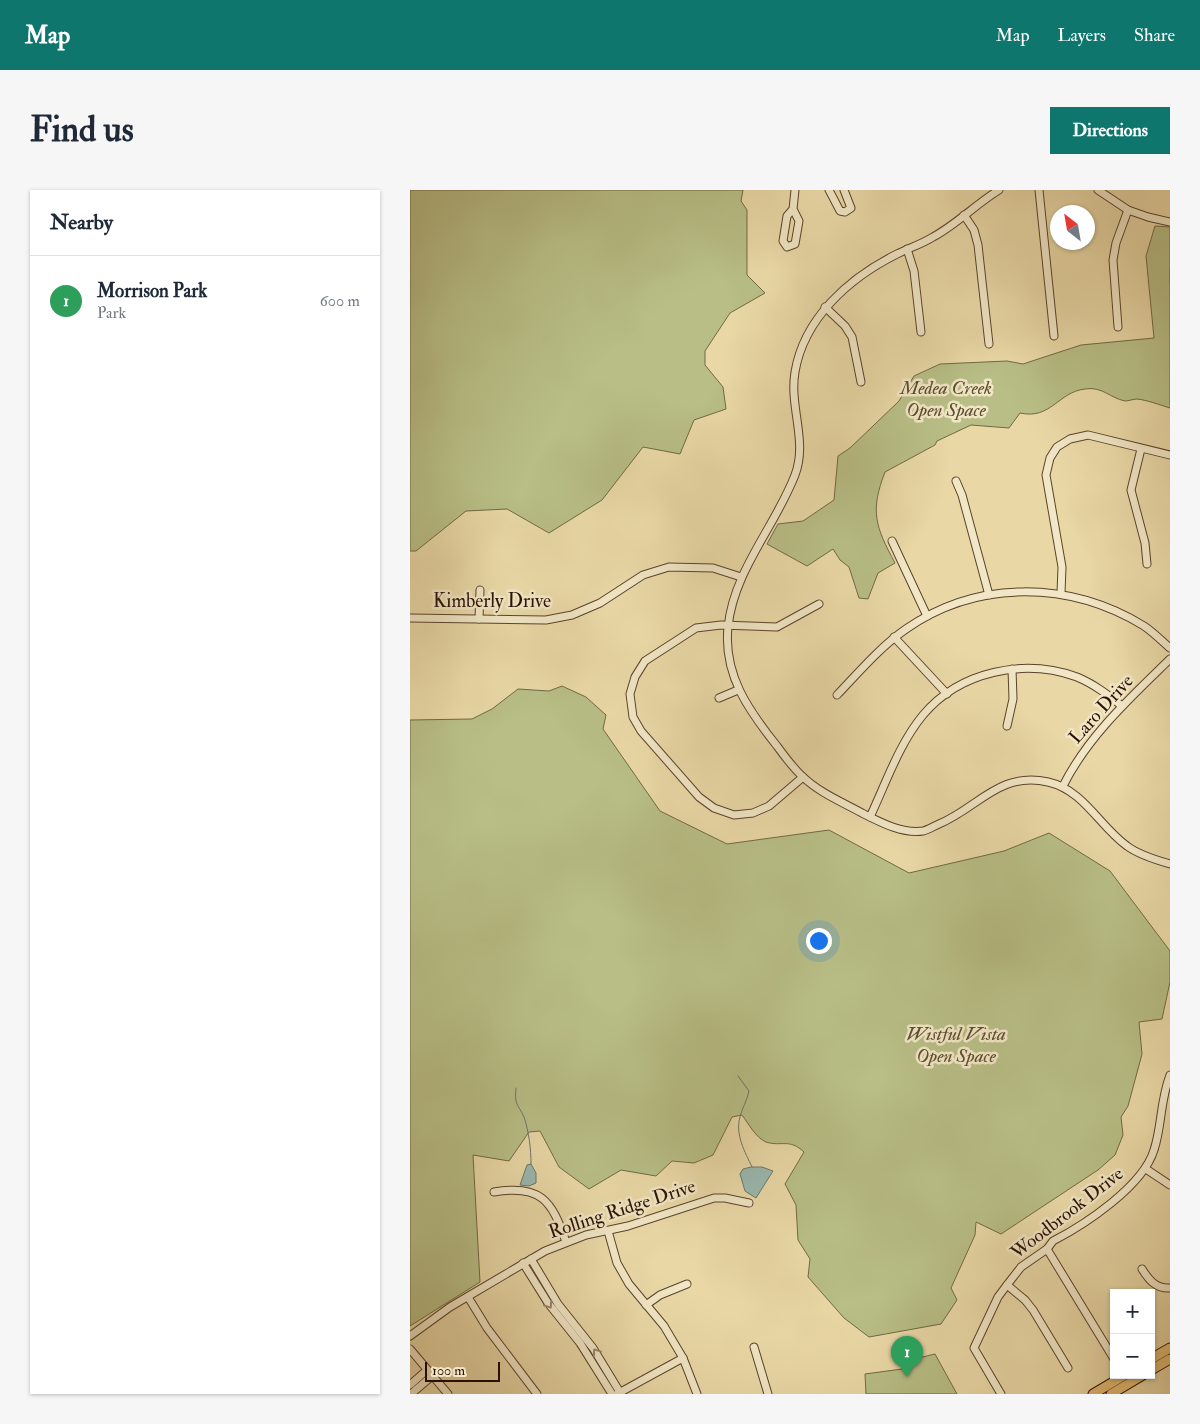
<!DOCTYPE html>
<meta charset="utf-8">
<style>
:root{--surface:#fff;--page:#f6f6f7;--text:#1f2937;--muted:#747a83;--line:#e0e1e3;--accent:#0f766e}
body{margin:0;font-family:"IM FELL Double Pica",serif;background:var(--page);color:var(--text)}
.controls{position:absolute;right:15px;bottom:15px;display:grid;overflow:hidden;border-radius:0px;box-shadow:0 1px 4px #0004}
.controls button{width:45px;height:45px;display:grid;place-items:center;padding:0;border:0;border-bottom:1px solid var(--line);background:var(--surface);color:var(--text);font:25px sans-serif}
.compass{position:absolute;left:640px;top:15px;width:45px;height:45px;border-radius:50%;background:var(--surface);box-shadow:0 1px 4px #0004;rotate:329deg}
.scale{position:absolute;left:15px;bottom:12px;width:75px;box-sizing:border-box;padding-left:5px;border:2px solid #2b1103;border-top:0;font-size:14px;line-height:18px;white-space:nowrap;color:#2b1103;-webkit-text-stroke:4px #f1e6c5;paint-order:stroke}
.you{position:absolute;left:408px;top:750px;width:18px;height:18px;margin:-12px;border:4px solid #fff;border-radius:50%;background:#1a73e8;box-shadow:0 0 0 8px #1a73e833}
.badge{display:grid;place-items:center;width:32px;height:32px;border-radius:50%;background:var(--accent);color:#fff;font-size:16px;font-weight:700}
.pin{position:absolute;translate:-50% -41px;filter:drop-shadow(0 1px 2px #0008)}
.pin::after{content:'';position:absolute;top:26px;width:18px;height:15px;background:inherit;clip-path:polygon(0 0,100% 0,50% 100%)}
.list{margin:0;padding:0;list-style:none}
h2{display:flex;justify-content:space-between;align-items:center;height:65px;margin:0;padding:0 20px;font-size:21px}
h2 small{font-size:16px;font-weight:400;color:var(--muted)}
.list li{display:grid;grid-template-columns:32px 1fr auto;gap:15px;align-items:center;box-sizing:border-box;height:90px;padding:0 20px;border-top:1px solid var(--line)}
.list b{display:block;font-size:19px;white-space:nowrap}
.list p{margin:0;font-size:16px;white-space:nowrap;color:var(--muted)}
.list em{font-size:16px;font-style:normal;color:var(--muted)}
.map{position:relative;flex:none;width:760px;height:1204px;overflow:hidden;border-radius:0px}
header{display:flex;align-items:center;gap:30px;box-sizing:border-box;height:70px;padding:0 25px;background:var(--accent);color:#fff}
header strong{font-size:24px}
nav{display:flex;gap:28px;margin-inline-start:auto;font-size:18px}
.intro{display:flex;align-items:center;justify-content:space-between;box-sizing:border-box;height:120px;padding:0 30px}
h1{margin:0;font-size:35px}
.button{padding:12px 22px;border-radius:0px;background:var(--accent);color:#fff;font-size:18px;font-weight:700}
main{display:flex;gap:30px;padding:0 30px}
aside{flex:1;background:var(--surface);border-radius:0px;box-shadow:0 1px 4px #0004}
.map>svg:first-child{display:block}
.green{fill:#b8be86;stroke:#726844}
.water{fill:#99b8af;stroke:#6d756a}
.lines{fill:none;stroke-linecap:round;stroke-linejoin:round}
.stream{stroke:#6d756a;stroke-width:1}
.minor-casing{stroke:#5a432c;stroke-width:9}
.major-casing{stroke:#2b1103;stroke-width:11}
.minor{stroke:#f1e6c5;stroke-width:7}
.major{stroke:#e4bc73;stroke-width:9}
.oneway{stroke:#98866e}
.labels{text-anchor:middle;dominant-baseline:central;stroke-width:5;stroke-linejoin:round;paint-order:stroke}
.park-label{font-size:19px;font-style:italic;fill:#5c4e31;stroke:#f1e6c5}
.street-label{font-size:19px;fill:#2b1103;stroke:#f1e6c5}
</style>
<header>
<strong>Map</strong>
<nav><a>Map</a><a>Layers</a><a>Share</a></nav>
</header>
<div class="intro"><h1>Find us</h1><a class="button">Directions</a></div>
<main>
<aside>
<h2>Nearby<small></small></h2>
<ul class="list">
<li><span class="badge" style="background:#2e9e5b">1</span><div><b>Morrison Park</b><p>Park</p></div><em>600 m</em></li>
</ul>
</aside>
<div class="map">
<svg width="760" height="1204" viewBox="0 0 760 1204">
<rect width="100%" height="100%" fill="#e9d8a6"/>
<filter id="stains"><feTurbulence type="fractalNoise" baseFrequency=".004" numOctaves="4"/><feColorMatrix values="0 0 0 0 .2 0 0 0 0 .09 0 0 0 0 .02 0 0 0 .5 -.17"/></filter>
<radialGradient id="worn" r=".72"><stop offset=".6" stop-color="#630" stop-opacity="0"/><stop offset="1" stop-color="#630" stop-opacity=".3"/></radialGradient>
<g class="green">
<polygon points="0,0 333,0 331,11 337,20 337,85 355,103 320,123 295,161 295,175 313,197 316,219 284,230 270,264 233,257 192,310 139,343 97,319 56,321 6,361 0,361"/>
<path d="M745,36l15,1v181c-10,-3 -23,-8 -33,-9 -4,0 -8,2 -12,2 -15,-3 -23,-15 -40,-12 -27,3 -34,31 -65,24l-11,15 -38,-3 -34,16 -2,4 -50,27c-15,39 -10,54 10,91l-17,10 -10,26 -9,-1 -10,-31 -9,-7 -7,-11 -26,17 -40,-22 11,-20 25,-3 31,-21 4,-44 12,-8 49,-47 15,-25 26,-12 67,-3 16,3 58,-19 73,-7 -8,-82z"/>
<path d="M152,496l24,11 20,18 -3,14 57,82 67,33 102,-14 80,43 95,-22 45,-18 61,38 60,80v31l-8,37 -23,3 3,32 -14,52 -7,11 2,18 -8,20 -17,15 -97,64 -25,-12 -1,13 -24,53 6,12 -16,24 -72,13 -25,-19 -36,-41 2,-18 -12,-19 -2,-35 -11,-21 19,-32c-15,-14 -22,-5 -38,-10 -10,-4 -18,-19 -24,-27l-10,2 -19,38 -19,8 -22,-2 -16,15 -35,-6 -32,19 -30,-22 -19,-36 -11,1 -20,29 -36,-6 7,127 -70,44v-606l62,-1 20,-10 26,-20 31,2z"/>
<polygon points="525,1164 547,1204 456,1204 455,1184 492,1179 500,1170"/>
</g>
<g class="water">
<polygon points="121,974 126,983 126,993 119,996 110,995 117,975"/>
<polygon points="341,977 352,977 363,981 346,1008 335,1001 330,984 333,979"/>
</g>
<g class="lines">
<g class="stream">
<polyline points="760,79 760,93"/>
<path d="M328,886l11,15c-2,10 -7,17 -9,26 -5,18 5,35 12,50"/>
<path d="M106,898c-2,17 2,16 8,29 5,15 7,32 7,47"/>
</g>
<defs>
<g id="minor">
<polyline points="419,0 430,21 435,22 441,18 434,0"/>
<path d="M589,0c-23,14 -42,34 -66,47 -11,7 -24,11 -36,17 -48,24 -93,64 -102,118 -6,35 13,69 0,103 -20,52 -61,95 -67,152 -5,48 21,84 49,119 8,11 16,22 26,31 17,16 39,25 59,36 18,9 40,21 61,18 5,-1 11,-5 16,-7 39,-16 60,-53 109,-42 36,8 51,44 79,64 12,9 29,14 43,18"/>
<polyline points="629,0 644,146"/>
<polyline points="688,0 718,20 738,27 760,32"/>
<polyline points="383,19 389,31 385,54 377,57 373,51 377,26 383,19 385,0"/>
<polyline points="554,25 564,40 568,55 579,154"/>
<polyline points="497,59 504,81 511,142"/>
<polyline points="415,117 435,136 442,147 451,192"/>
<polyline points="708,137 703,70 706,53 718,20"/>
<polyline points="731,259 721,300 735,353 737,374"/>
<polyline points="546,291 552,305 579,405"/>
<polyline points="482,351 517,426"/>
<polyline points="651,403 652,377 636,285 640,268 647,257 660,249 678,245 760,265"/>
<polyline points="0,428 136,430 162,425 190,413 233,385 259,377 303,378 331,387"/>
<polyline points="69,429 70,400"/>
<polyline points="484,447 537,504"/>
<path d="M427,505c22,-23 43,-48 69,-66 72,-50 164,-48 238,-3 9,6 18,15 26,22"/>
<polyline points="309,508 328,500"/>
<polyline points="597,536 603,509 602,479"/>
<polyline points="393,587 359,616 343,623 324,625 304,618 289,607 231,541 223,527 220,504 225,487 235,471 286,438 311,435 367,437 409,414"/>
<path d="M653,596c25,-50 67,-88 107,-127"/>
<path d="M460,627c16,-34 29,-73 53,-102 37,-44 101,-57 154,-38 17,7 31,18 45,29"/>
<polyline points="736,979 760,995"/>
<path d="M84,1002c46,-8 58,8 72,50"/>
<polyline points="198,1041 207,1073 219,1094 254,1136 273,1168 287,1204"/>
<polyline points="637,1059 704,1169"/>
<polyline points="121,1069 148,1114 183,1158 211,1204"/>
<polyline points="113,1073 138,1113 170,1153 202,1204"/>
<path d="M732,1079c7,11 14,20 28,19"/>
<polyline points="597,1095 615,1110 623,1120 658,1178"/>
<polyline points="58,1107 77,1138 127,1204"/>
<polyline points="236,1115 250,1105 277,1094"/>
<polyline points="0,1146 40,1117 135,1061 176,1045 218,1036 304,1008 315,1008 339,1013"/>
<polyline points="344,1157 358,1204"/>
<polyline points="0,1159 38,1204"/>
<polyline points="0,1195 17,1180"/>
<polyline points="1,1204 22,1186"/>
<polyline points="207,1204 273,1168"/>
<path d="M591,1204l-27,-46 24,-51 9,-12 14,-18 26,-18 6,-8c33,-17 90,-55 101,-91 8,-24 6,-49 16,-75"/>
</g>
<g id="major">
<polyline points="741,1169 760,1158"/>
<polyline points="741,1180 760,1169"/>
<polyline points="683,1204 715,1185"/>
<polyline points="701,1204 733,1185"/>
</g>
</defs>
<use href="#minor" class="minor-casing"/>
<use href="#major" class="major-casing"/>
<use href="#minor" class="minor"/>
<use href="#major" class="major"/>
</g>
<defs><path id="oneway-chevron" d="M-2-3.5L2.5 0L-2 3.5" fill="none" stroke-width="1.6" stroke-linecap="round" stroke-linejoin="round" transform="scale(1.25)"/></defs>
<g class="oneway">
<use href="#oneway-chevron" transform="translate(139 1115) rotate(56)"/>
<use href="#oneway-chevron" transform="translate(186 1162) rotate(-124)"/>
</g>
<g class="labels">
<g class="park-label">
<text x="536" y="198">Medea Creek<tspan x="536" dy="22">Open Space</tspan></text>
<text x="546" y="844">Wistful Vista<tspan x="546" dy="22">Open Space</tspan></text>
</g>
<g class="street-label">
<text x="82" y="411">Kimberly Drive</text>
<text transform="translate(691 519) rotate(-48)">Laro Drive</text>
<text transform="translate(212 1019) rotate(-18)">Rolling Ridge Drive</text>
<text transform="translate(657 1023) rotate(-38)">Woodbrook Drive</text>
</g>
</g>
<rect width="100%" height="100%" filter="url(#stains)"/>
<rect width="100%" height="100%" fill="url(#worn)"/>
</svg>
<div class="controls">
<button>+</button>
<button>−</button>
</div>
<svg class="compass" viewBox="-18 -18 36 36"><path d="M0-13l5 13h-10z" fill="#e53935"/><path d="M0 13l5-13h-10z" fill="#747a83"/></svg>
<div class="scale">100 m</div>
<div class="you"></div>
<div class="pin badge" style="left:497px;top:1187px;background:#2e9e5b">1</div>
</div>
</main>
